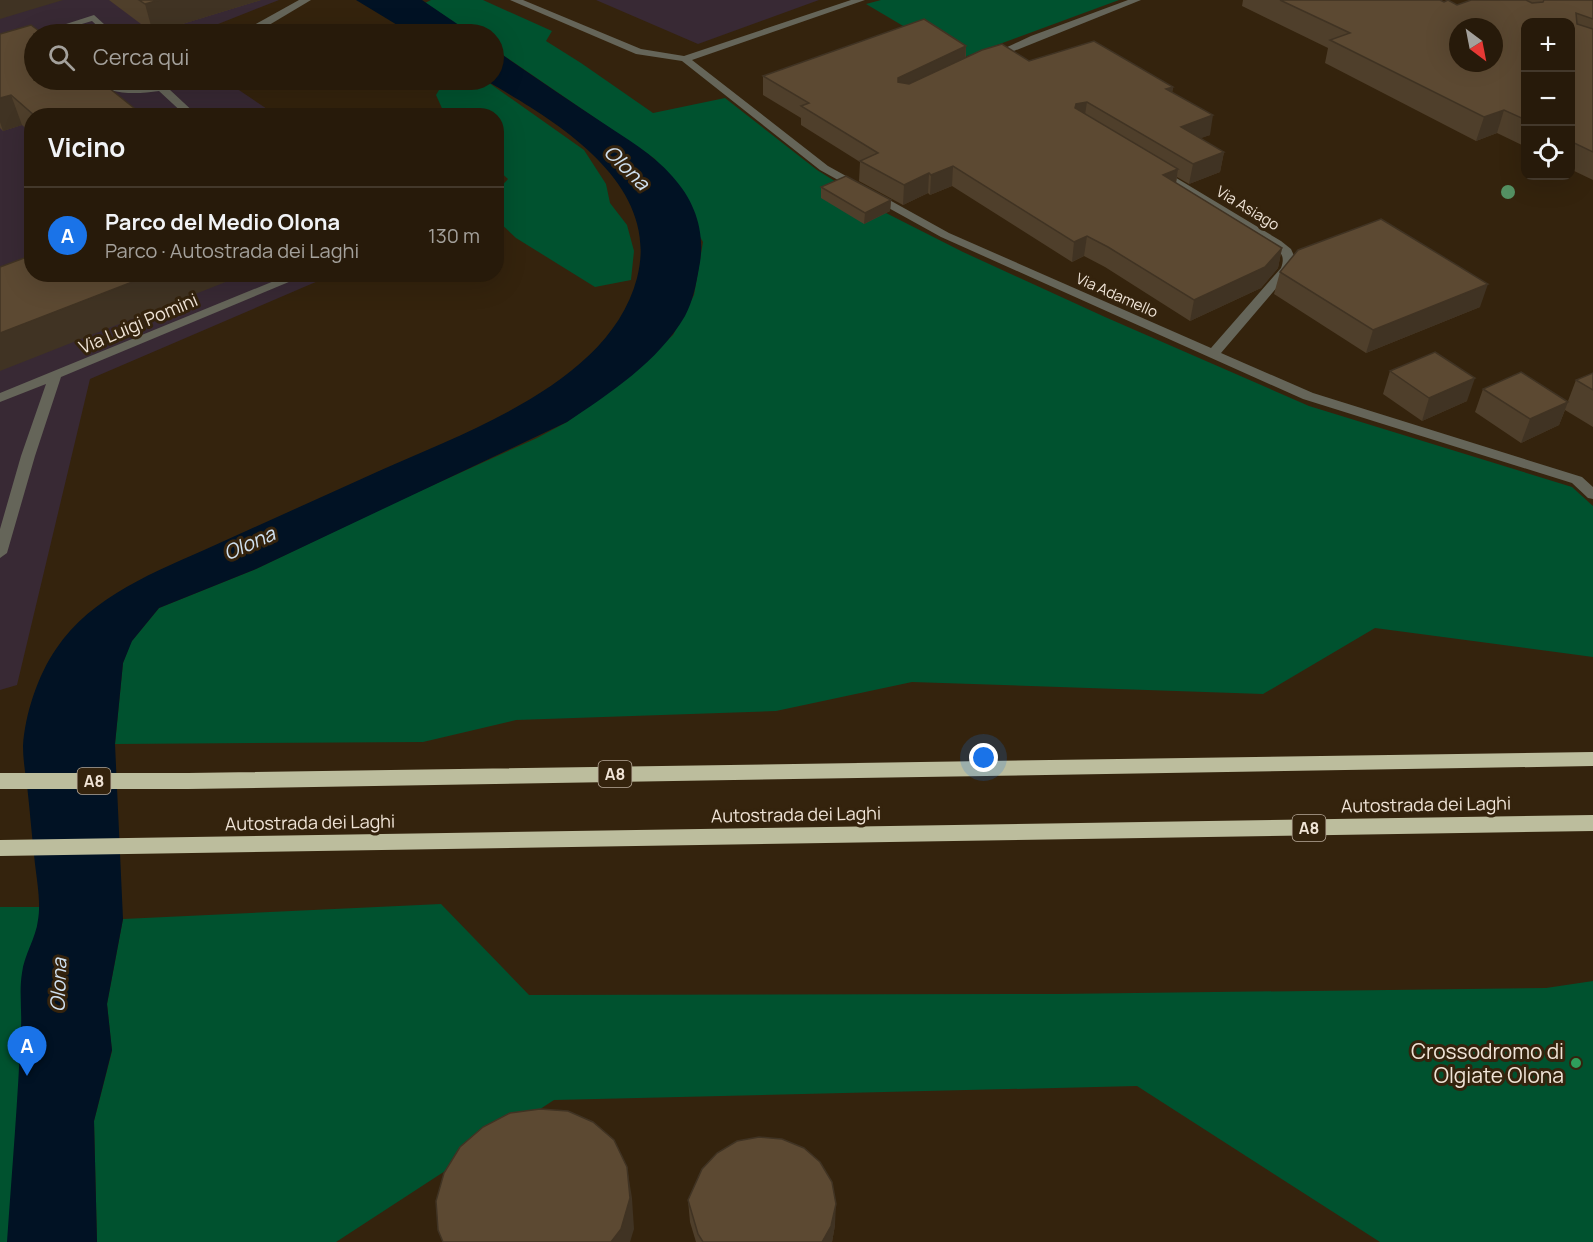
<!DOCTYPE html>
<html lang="it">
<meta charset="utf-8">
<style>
:root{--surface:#271a0a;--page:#332718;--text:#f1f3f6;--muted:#a4a19c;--line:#43382b;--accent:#1a73e8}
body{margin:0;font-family:Manrope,sans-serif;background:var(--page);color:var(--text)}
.controls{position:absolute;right:18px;top:18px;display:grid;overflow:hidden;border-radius:12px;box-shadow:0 6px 24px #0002}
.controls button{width:54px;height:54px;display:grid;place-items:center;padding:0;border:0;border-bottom:2px solid var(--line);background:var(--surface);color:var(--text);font:30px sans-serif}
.compass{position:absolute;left:1449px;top:18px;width:54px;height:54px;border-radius:50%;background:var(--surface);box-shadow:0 6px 24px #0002;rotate:148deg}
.you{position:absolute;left:984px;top:758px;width:21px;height:21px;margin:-15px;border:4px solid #fff;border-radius:50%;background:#1a73e8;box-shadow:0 0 0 9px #1a73e833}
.badge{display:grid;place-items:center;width:39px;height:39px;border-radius:50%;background:var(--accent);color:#fff;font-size:20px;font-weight:700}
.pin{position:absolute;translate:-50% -50px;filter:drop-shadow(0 2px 3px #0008)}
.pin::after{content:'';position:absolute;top:32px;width:21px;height:18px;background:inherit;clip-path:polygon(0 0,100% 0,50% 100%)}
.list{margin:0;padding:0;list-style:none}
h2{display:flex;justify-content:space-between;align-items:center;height:78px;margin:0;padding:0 24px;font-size:26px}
h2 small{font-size:20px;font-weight:400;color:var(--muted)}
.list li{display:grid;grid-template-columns:39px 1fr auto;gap:18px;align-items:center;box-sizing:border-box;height:96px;padding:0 24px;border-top:2px solid var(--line)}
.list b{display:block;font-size:22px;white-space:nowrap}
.list p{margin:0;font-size:20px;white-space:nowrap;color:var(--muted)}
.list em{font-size:20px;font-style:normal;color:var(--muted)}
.icon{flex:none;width:33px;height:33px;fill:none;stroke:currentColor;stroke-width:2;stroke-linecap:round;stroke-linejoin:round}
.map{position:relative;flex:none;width:1593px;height:1242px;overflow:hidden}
.search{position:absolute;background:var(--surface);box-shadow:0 6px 24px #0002;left:24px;top:24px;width:480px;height:66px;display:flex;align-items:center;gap:15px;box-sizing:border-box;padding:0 21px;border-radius:33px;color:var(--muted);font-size:22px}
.panel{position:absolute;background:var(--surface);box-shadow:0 6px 24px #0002;left:24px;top:108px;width:480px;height:174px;border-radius:24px}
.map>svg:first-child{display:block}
.industrial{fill:#382934}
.green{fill:#00522f}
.water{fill:#011224}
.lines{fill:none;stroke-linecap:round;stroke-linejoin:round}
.service{fill:#656559;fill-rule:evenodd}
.minor{fill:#656559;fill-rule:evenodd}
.motorway{fill:#bcbd9d;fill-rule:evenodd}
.tree{fill:#549062}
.wall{fill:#4f3f2b}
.shaded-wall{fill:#403323}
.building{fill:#5c4932;stroke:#403323;stroke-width:1.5;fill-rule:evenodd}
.leisure-dot{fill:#2e9e5b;stroke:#34230d;stroke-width:2}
.labels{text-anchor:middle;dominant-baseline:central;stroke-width:6;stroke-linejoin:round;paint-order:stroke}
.far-street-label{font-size:15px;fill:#f0e4d7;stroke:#34230d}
.shield{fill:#34230d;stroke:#b8aa9a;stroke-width:1.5}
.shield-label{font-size:16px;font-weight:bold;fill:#f0e4d7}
.street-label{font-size:18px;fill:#f0e4d7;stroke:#34230d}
.water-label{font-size:20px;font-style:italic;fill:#d0e1f1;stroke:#34230d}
.near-poi-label{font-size:21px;fill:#f0e4d7;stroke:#34230d;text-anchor:end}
</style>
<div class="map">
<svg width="1593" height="1242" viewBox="0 0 1593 1242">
<rect width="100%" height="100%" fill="#34230d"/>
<g class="industrial">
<polygon points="0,0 279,0 203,30 208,34 34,34 34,80 224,80 276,115 32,116 32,274 332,275 90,379 17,685 0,690"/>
<polygon points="596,0 819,0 698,44"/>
</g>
<g class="green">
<polygon points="431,0 483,0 552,31 546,41 581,63 653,113 725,98 817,170 886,213 963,252 1105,317 1309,406 1572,487 1593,506 1593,657 1375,628 1263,694 912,682 776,711 516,720 423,742 115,744 123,663 131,642 159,608 256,569 400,500 537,438 567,422 624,380 673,335 694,295 703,242 655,159 494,49 494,34 472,34 425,3"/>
<polygon points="881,0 1119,0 959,59 866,4"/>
<polygon points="445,80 485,80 584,150 606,184 610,203 627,225 634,251 631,280 595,287 516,238 497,220 497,191 508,179 497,169 496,116 445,115 436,95"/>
<polygon points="441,904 529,995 1058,994 1546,988 1593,981 1593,1242 1380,1242 1137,1086 554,1100 336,1242 97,1242 94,1121 112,1051 107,1004 123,919"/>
<polygon points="0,907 42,907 37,1242 0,1242"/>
</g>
<g class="water">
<polygon points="356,0 422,0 472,34 412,34"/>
<path d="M494,49c36,25 73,50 109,74 24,16 50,31 69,53 24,26 34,58 27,92 -3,17 -6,33 -14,48 -26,45 -76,78 -118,106l-311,147 -97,39 -27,33 -9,22 -8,81 8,175 -16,85 5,46 -18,71 3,121h-90c5,-71 11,-143 14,-214 1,-18 -2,-37 1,-55 2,-18 14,-35 16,-53 3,-17 -1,-39 -3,-56 -3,-26 -5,-52 -8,-79 -2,-13 -4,-26 -4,-39 2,-32 15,-71 33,-97 35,-53 101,-78 157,-103 55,-25 111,-50 166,-75 89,-40 231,-89 258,-193 25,-96 -83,-158 -152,-198h9z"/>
</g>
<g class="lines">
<g class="service">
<polygon points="299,0 311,0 254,34 238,34"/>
<polygon points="94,15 115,34 106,34 92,21 48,34 35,34"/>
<path d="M92,80c15,-2 30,7 47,7 18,-1 34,-7 52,-7l-1,2 -21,7 29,27h-12l-27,-25c-21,3 -50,5 -67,-11z"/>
<polygon points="291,274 308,274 61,377 35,456 7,553 0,558 0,529 21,456 46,384 0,402 0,393"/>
</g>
<g class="minor">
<path d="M510,0h13l118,49 43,7 167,-56h14l-173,60 136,106 121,67 262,115 70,-80c4,-11 1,-15 -8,-23l-119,-73 5,-3 4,1 118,71 10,8 5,11 -5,11 -70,82 92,40 269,84 11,10v12l-5,-1 -16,-15 -269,-84 -362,-162 -121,-67 -138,-109 -46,-7z"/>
<polygon points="1128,0 1141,0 994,59 986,57 1031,36"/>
</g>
<g class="motorway">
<polygon points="1593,752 1593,766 188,789 0,789 0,773 188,773"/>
<polygon points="1593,815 1593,831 0,856 0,840"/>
</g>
</g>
<circle class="tree" cx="1508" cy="192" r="7"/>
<g class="wall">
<polygon points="109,0 261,0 153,33"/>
<polygon points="1243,0 1440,0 1444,2 1457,5 1471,0 1593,0 1593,180 1570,169 1570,22 1526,22 1526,147 1497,133 1476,141 1325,63 1328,48 1242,6"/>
<polygon points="0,34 144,116 32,116 32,134 22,125 3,131 0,128"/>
<polygon points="966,46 966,58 1029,61 1173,87 1172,93 1210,135 1200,138 1224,152 1220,172 1189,184 1177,177 1176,183 1282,248 1278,268 1261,288 1190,321 1105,267 1084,256 1072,262 952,186 930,195 928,193 903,205 859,181 860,162 801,125 801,118 763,95 763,76"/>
<polygon points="821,187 891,200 890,211 864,224 821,198"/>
<polygon points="1280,272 1480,307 1366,353 1274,294"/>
<polygon points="1390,371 1467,401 1422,421 1383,394"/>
<polygon points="1593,373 1593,427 1565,410 1559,425 1521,443 1475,412 1483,389 1568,401 1576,380"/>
<polygon points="688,1200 835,1225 832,1242 696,1242 690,1222"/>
</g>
<g class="shaded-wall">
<polygon points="0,0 63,0 0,19"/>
<polygon points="159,0 261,0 153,33 145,4"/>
<polygon points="966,46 965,65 897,97 898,78"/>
<polygon points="1173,87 1170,106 1166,89"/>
<polygon points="11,95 22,125 3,131 0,122 0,98"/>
<polygon points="1087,102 1084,121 1074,123 1076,104"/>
<polygon points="1504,110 1497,133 1476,141 1484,117"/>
<polygon points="1213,115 1210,135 1177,147 1181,127"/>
<polygon points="1224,152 1220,172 1189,184 1193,164"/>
<polygon points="953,166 952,186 930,195 931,175"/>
<polygon points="1178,169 1175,189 1163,175"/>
<polygon points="929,173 928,193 903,205 904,185"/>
<polygon points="891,200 890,211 864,224 865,213"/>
<polygon points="1087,236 1084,256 1072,262 1074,242"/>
<polygon points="1282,248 1278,268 1261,288 1190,321 1194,300"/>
<polygon points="153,274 246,274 0,371 0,333"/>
<polygon points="1488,284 1480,307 1366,353 1373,330"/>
<polygon points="1475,378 1467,401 1422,421 1429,398"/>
<polygon points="1568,402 1559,425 1521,443 1530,419"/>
<polygon points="627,1167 632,1198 634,1229 630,1242 611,1242"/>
<polygon points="836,1204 835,1225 832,1242 822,1242"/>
</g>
<g class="building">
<polygon points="139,0 159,0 145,4"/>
<path d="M1280,0h160l4,2 4,-2 9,5 14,-5h55l6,3 11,-1 1,-2h49v19l-17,-6 1,11 16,5v123l-23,-11v-119h-44v98l-22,-10 -20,7 -154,-77 20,-7zM1458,27h36v36h-36z"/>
<polygon points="924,19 966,46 898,78 898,82 909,84 982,50 1002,44 1029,61 1094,41 1173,87 1166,89 1213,115 1181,127 1224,152 1193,164 1087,102 1076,104 1075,108 1178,169 1163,175 1282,248 1265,267 1194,300 1108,247 1087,236 1074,242 953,166 931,175 929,173 904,185 860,161 878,153 801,106 809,103 763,76"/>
<polygon points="31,25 43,34 34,34 34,80 99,80 144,116 35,116 11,95 0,98 0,34"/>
<polygon points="846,176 891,200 865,213 821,187"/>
<polygon points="1381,219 1488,284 1373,330 1280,272 1298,250"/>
<polygon points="32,255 32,274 153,274 0,333 0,267"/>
<polygon points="1435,352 1475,378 1429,398 1390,371"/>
<polygon points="1521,372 1568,402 1530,419 1483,389"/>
<polygon points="1593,373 1593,390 1576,380"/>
<polygon points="540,1109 568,1111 593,1122 614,1140 627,1167 630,1198 621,1229 611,1242 443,1242 438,1230 436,1201 444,1173 460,1147 483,1127 510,1113"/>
<polygon points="759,1137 782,1139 804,1148 820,1162 832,1182 836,1204 831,1226 822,1242 703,1242 698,1234 688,1200 702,1169 717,1153 737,1141"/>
</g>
<circle class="leisure-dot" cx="1576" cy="1063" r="6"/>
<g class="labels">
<g class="far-street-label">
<text transform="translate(1248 208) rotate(31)">Via Asiago</text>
<text transform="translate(1117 295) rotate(24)">Via Adamello</text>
</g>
<g class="shield">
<rect x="598.5" y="761" width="33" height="26" rx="4.5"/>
<rect x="77.5" y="768" width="33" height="26" rx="4.5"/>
<rect x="1292.5" y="815" width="33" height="26" rx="4.5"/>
</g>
<g class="shield-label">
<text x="615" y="774">A8</text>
<text x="94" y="781">A8</text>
<text x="1309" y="828">A8</text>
</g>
<g class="street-label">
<text transform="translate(138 323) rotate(-23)">Via Luigi Pomini</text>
<text transform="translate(1426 804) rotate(-1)">Autostrada dei Laghi</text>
<text transform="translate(796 814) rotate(-1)">Autostrada dei Laghi</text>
<text transform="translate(310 822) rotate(-1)">Autostrada dei Laghi</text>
</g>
<g class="water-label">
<text transform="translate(627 167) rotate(45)">Olona</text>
<text transform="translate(249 543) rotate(-24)">Olona</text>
<text transform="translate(58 985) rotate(-88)">Olona</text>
</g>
<g class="near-poi-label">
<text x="1564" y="1051">Crossodromo di<tspan x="1564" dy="24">Olgiate Olona</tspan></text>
</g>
</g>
</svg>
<div class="controls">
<button>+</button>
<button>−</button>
<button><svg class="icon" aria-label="locate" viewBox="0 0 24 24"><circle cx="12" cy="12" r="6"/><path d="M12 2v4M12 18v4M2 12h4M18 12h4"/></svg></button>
</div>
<svg class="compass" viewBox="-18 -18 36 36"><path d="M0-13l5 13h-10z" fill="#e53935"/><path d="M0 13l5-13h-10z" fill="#a4a19c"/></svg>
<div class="you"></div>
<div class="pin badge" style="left:27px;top:1076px">A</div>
<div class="search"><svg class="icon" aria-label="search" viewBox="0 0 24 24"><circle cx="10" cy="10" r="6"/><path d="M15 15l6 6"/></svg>Cerca qui</div>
<section class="panel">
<h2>Vicino<small></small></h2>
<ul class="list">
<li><span class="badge">A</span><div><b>Parco del Medio Olona</b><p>Parco · Autostrada dei Laghi</p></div><em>130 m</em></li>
</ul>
</section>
</div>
